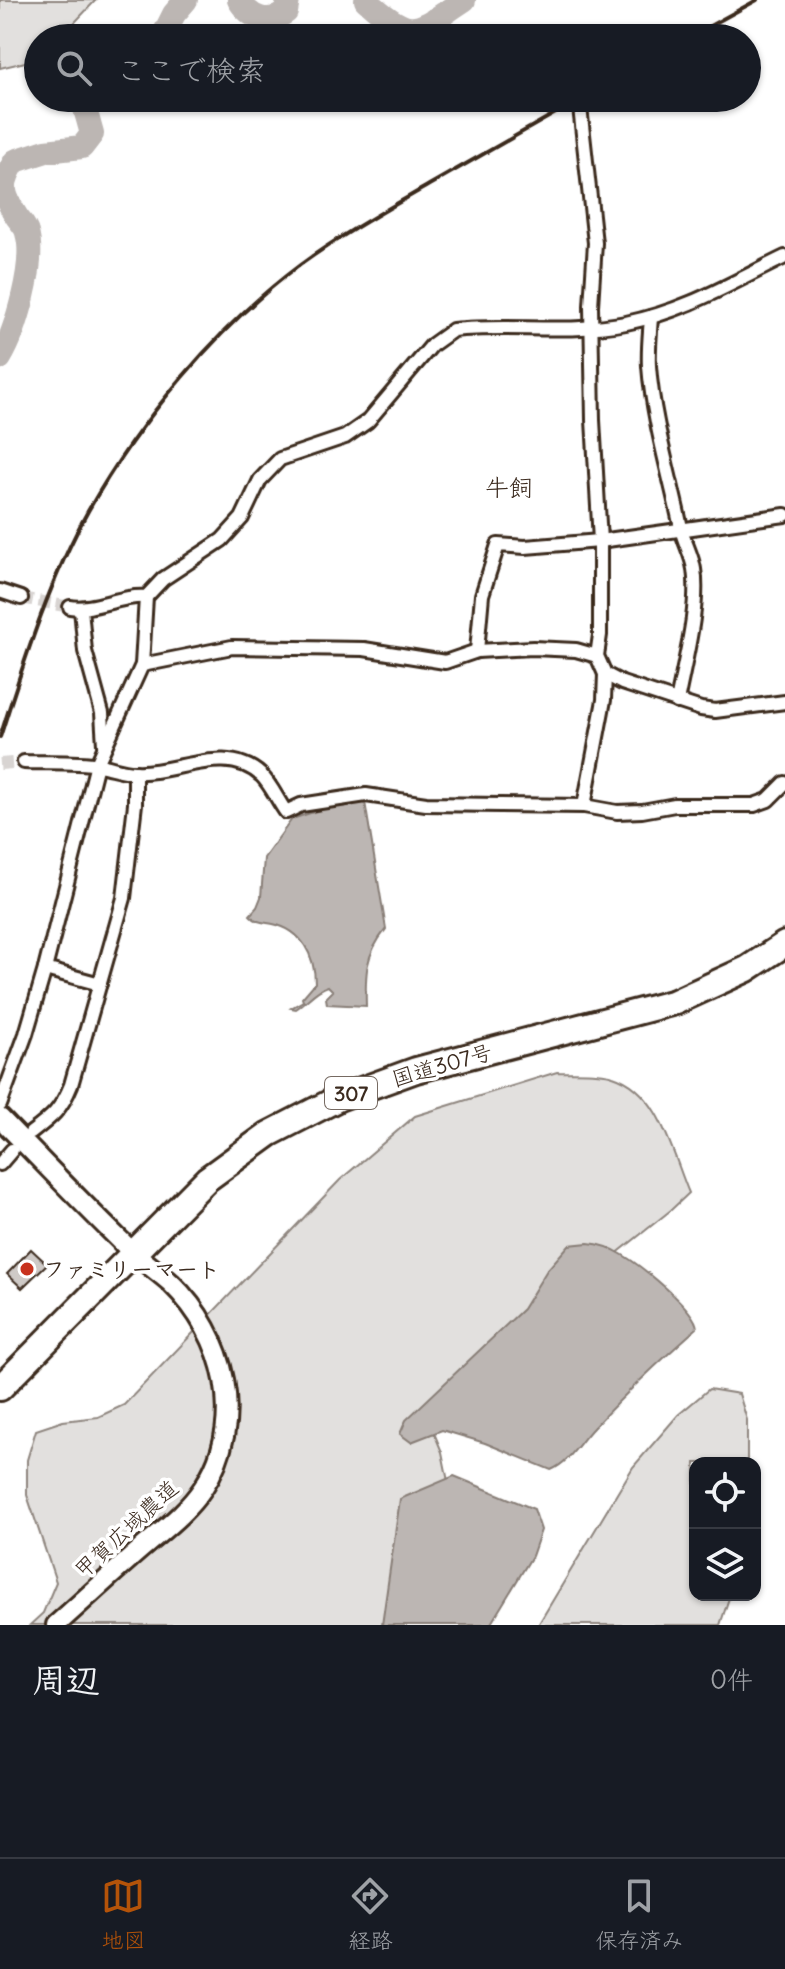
<!DOCTYPE html>
<html lang="ja">
<meta charset="utf-8">
<style>
:root{--surface:#171b24;--page:#20242c;--text:#f1f3f6;--muted:#9ea1a6;--line:#363941;--accent:#b45309}
body{margin:0;font-family:Delius,"Klee One",sans-serif;background:var(--page);color:var(--text)}
.controls{position:absolute;right:24px;bottom:24px;display:grid;overflow:hidden;border-radius:16px;box-shadow:0 2px 6px #0004}
.controls button{width:72px;height:72px;display:grid;place-items:center;padding:0;border:0;border-bottom:2px solid var(--line);background:var(--surface);color:var(--text);font:40px sans-serif}
.list{margin:0;padding:0;list-style:none}
h2{display:flex;justify-content:space-between;align-items:center;height:104px;margin:0;padding:0 32px;font-size:34px}
h2 small{font-size:26px;font-weight:400;color:var(--muted)}
.icon{flex:none;width:44px;height:44px;fill:none;stroke:currentColor;stroke-width:2;stroke-linecap:round;stroke-linejoin:round}
.map{position:relative;flex:none;width:785px;height:1625px;overflow:hidden}
.search{position:absolute;background:var(--surface);box-shadow:0 2px 6px #0004;left:24px;right:24px;top:24px;height:88px;display:flex;align-items:center;gap:20px;box-sizing:border-box;padding:0 28px;border-radius:44px;color:var(--muted);font-size:30px}
.sheet{height:232px;background:var(--surface)}
nav{display:flex;justify-content:space-around;align-items:center;box-sizing:border-box;height:112px;border-top:2px solid var(--line);background:var(--surface);font-size:22px;color:var(--muted)}
nav a{display:grid;justify-items:center;gap:4px}
nav .on{color:var(--accent)}
.map>svg:first-child{display:block}
.green{fill:#e2e0de;stroke:#8e857e;stroke-width:2}
.water{fill:#bcb6b3;stroke:#887e77;stroke-width:2}
.lines{fill:none;stroke-linecap:round;stroke-linejoin:round}
.river{stroke:#bcb6b3;stroke-width:24}
.building{fill:#cfcac7;stroke:#3b2a1e;stroke-width:2}
.street-tunnel{stroke:#d8d4d2;stroke-width:12;stroke-dasharray:12 6;stroke-linecap:butt}
.street-casing{stroke:#3b2a1e;stroke-width:18}
.secondary-casing{stroke:#3b2a1e;stroke-width:24}
.highway-casing{stroke:#3b2a1e;stroke-width:30}
.street{stroke:#fff;stroke-width:12}
.secondary{stroke:#fff;stroke-width:18}
.highway{stroke:#fff;stroke-width:24}
.rail{stroke:#3b2a1e;stroke-width:4}
.poi-dot{fill:#c8321e;stroke:#fff;stroke-width:3}
.labels{text-anchor:middle;dominant-baseline:central;stroke-width:7;stroke-linejoin:round;paint-order:stroke}
.shield{fill:#fff;stroke:#766a62;stroke-width:2}
.shield-label{font-size:20px;font-weight:bold;fill:#3b2a1e}
.street-label{font-size:22px;fill:#3b2a1e;stroke:#fff}
.poi-label{font-size:22px;font-weight:bold;fill:#3b2a1e;stroke:#fff;text-anchor:start}
.neighbourhood-label{font-size:24px;fill:#3b2a1e;stroke:#fff}
</style>
<div class="map">
<svg width="785" height="1625" viewBox="0 0 785 1625">
<rect width="100%" height="100%" fill="#fff"/>
<filter id="ink" filterUnits="userSpaceOnUse"><feTurbulence type="fractalNoise" baseFrequency=".0125" numOctaves="2"/><feDisplacementMap in="SourceGraphic" scale="16" xChannelSelector="R" yChannelSelector="G"/><feConvolveMatrix kernelMatrix="1 2 1 2 8 2 1 2 1" color-interpolation-filters="sRGB"/></filter>
<g filter="url(#ink)">
<g class="green">
<polygon points="0,0 96,0 60,38 38,38 38,59 0,68"/>
<path d="M557,1072c16,1 42,-1 56,4 47,15 59,77 76,117l-18,17 -242,194v17l13,31 8,39 -39,134h-381l13,-12 13,-31 -29,-87v-35l9,-30 27,-9 35,-4 26,-12 216,-225 75,-64z"/>
<polygon points="709,1389 739,1394 747,1420 747,1463 695,1463 695,1595 730,1595 720,1625 538,1625 633,1467 678,1415"/>
</g>
<g class="water">
<path d="M365,802l21,127c-21,26 -21,45 -20,77l-39,-2 -1,-6 7,-7 -5,-5c-13,4 -21,16 -32,23l-5,-1 12,-7 -1,-3 13,-15c0,-27 -13,-53 -42,-59 -10,-2 -16,-1 -23,-9l7,-8 4,-10 3,-39 28,-39 40,-13z"/>
<path d="M588,1243c13,1 24,5 35,12 18,11 73,54 74,73 -36,32 -70,64 -103,99 -15,15 -24,35 -43,43l-66,-27 -43,-13 -31,12 -11,-8 6,-14 117,-111 24,-39 22,-25z"/>
<polygon points="454,1476 534,1509 541,1530 532,1556 490,1625 382,1625 400,1499"/>
</g>
<g class="lines">
<g class="river">
<path d="M239,0c11,18 29,26 47,12l2,-12"/>
<path d="M366,0c48,43 49,32 98,0"/>
<polyline points="162,38 174,14 186,0"/>
<path d="M0,358c16,-26 36,-95 27,-125 -1,-6 -7,-12 -10,-16 -15,-24 -17,-32 -2,-56l31,-10 36,-4 10,-13 -10,-36"/>
</g>
</g>
<polygon class="building" points="31,1249 47,1264 22,1288 7,1274"/>
<g class="lines">
<g class="street-tunnel">
<polyline points="21,598 70,607"/>
<polyline points="0,764 24,762"/>
</g>
<defs>
<g id="street">
<polyline points="579,98 595,243 591,306 593,420 600,541 600,635 597,656 605,674 622,683 701,709 715,711 785,702"/>
<path d="M651,317c-1,16 -3,33 -2,49 4,54 21,109 32,162 3,14 11,27 13,41 6,37 -10,95 -17,133"/>
<polyline points="0,591 21,598"/>
<path d="M70,607c25,4 50,-12 76,-10"/>
<polyline points="81,609 85,651 102,713 104,745"/>
<polyline points="477,651 482,595 498,545 525,547 600,541 785,515"/>
<polyline points="142,665 232,647 364,649 445,662 477,651 533,648 576,650 597,656"/>
<path d="M24,762c24,1 51,-1 75,3 12,2 24,7 36,7 41,3 91,-30 127,4 9,9 16,25 24,36l15,-7 65,-10 60,9 158,2 33,6 25,-1 33,-6h79l14,-5 17,-17"/>
<polyline points="584,806 604,700 605,674"/>
<polyline points="45,969 100,984"/>
<path d="M0,1105l26,-71 19,-65 52,-205 45,-99 4,-68 17,-18 59,-39 20,-22 18,-38 20,-21 65,-22 23,-16 64,-76 21,-15c57,-6 116,4 173,-7 60,-12 105,-40 159,-66"/>
<path d="M31,1133c21,-16 30,-23 40,-48l53,-187 11,-94v-32"/>
<polyline points="0,1164 12,1150"/>
</g>
<path id="secondary" d="M0,1118c40,41 79,82 120,122 15,16 34,28 51,43 55,53 76,138 32,205 -16,24 -39,41 -61,60 -29,25 -57,51 -86,77"/>
<polyline id="highway" points="0,1388 207,1179 269,1134 339,1098 416,1070 675,1002 747,969 785,944"/>
</defs>
<use href="#street" class="street-casing"/>
<use href="#secondary" class="secondary-casing"/>
<use href="#highway" class="highway-casing"/>
<use href="#street" class="street"/>
<use href="#secondary" class="secondary"/>
<use href="#highway" class="highway"/>
<g class="rail">
<polyline points="688,38 757,0"/>
<path d="M0,737c24,-75 49,-156 88,-226 51,-90 129,-184 212,-246 41,-30 86,-55 129,-80 51,-29 102,-58 153,-87"/>
</g>
</g>
</g>
<circle class="poi-dot" cx="27" cy="1269" r="8"/>
<g class="labels">
<rect class="shield" x="325" y="1077" width="52" height="32" rx="6"/>
<g class="shield-label">
<text x="351" y="1093">307</text>
</g>
<g class="street-label">
<text transform="translate(442 1065) rotate(-16)">国道307号</text>
<text transform="translate(126 1529) rotate(-43)">甲賀広域農道</text>
</g>
<g class="poi-label">
<text x="43" y="1269">ファミリーマート</text>
</g>
<g class="neighbourhood-label">
<text x="509" y="487">牛飼</text>
</g>
</g>
</svg>
<div class="controls">
<button><svg class="icon" aria-label="locate" viewBox="0 0 24 24"><circle cx="12" cy="12" r="6"/><path d="M12 2v4M12 18v4M2 12h4M18 12h4"/></svg></button>
<button><svg class="icon" aria-label="layers" viewBox="0 0 24 24"><path d="M12 4l9 5-9 5-9-5zM3 14l9 5 9-5"/></svg></button>
</div>
<div class="search"><svg class="icon" aria-label="search" viewBox="0 0 24 24"><circle cx="10" cy="10" r="6"/><path d="M15 15l6 6"/></svg>ここで検索</div>
</div>
<section class="sheet">
<h2>周辺<small>0件</small></h2>
<ul class="list">
</ul>
</section>
<nav>
<a class="on"><svg class="icon" aria-label="map" viewBox="0 0 24 24"><path d="M3 6l6-2 6 2 6-2v14l-6 2-6-2-6 2zM9 4v14M15 6v14"/></svg>地図</a>
<a><svg class="icon" aria-label="directions" viewBox="0 0 24 24"><path d="M12 3l9 9-9 9-9-9zM9 14v-3h6M13 9l2 2-2 2"/></svg>経路</a>
<a><svg class="icon" aria-label="saved" viewBox="0 0 24 24"><path d="M7 4h10v16l-5-4-5 4z"/></svg>保存済み</a>
</nav>
